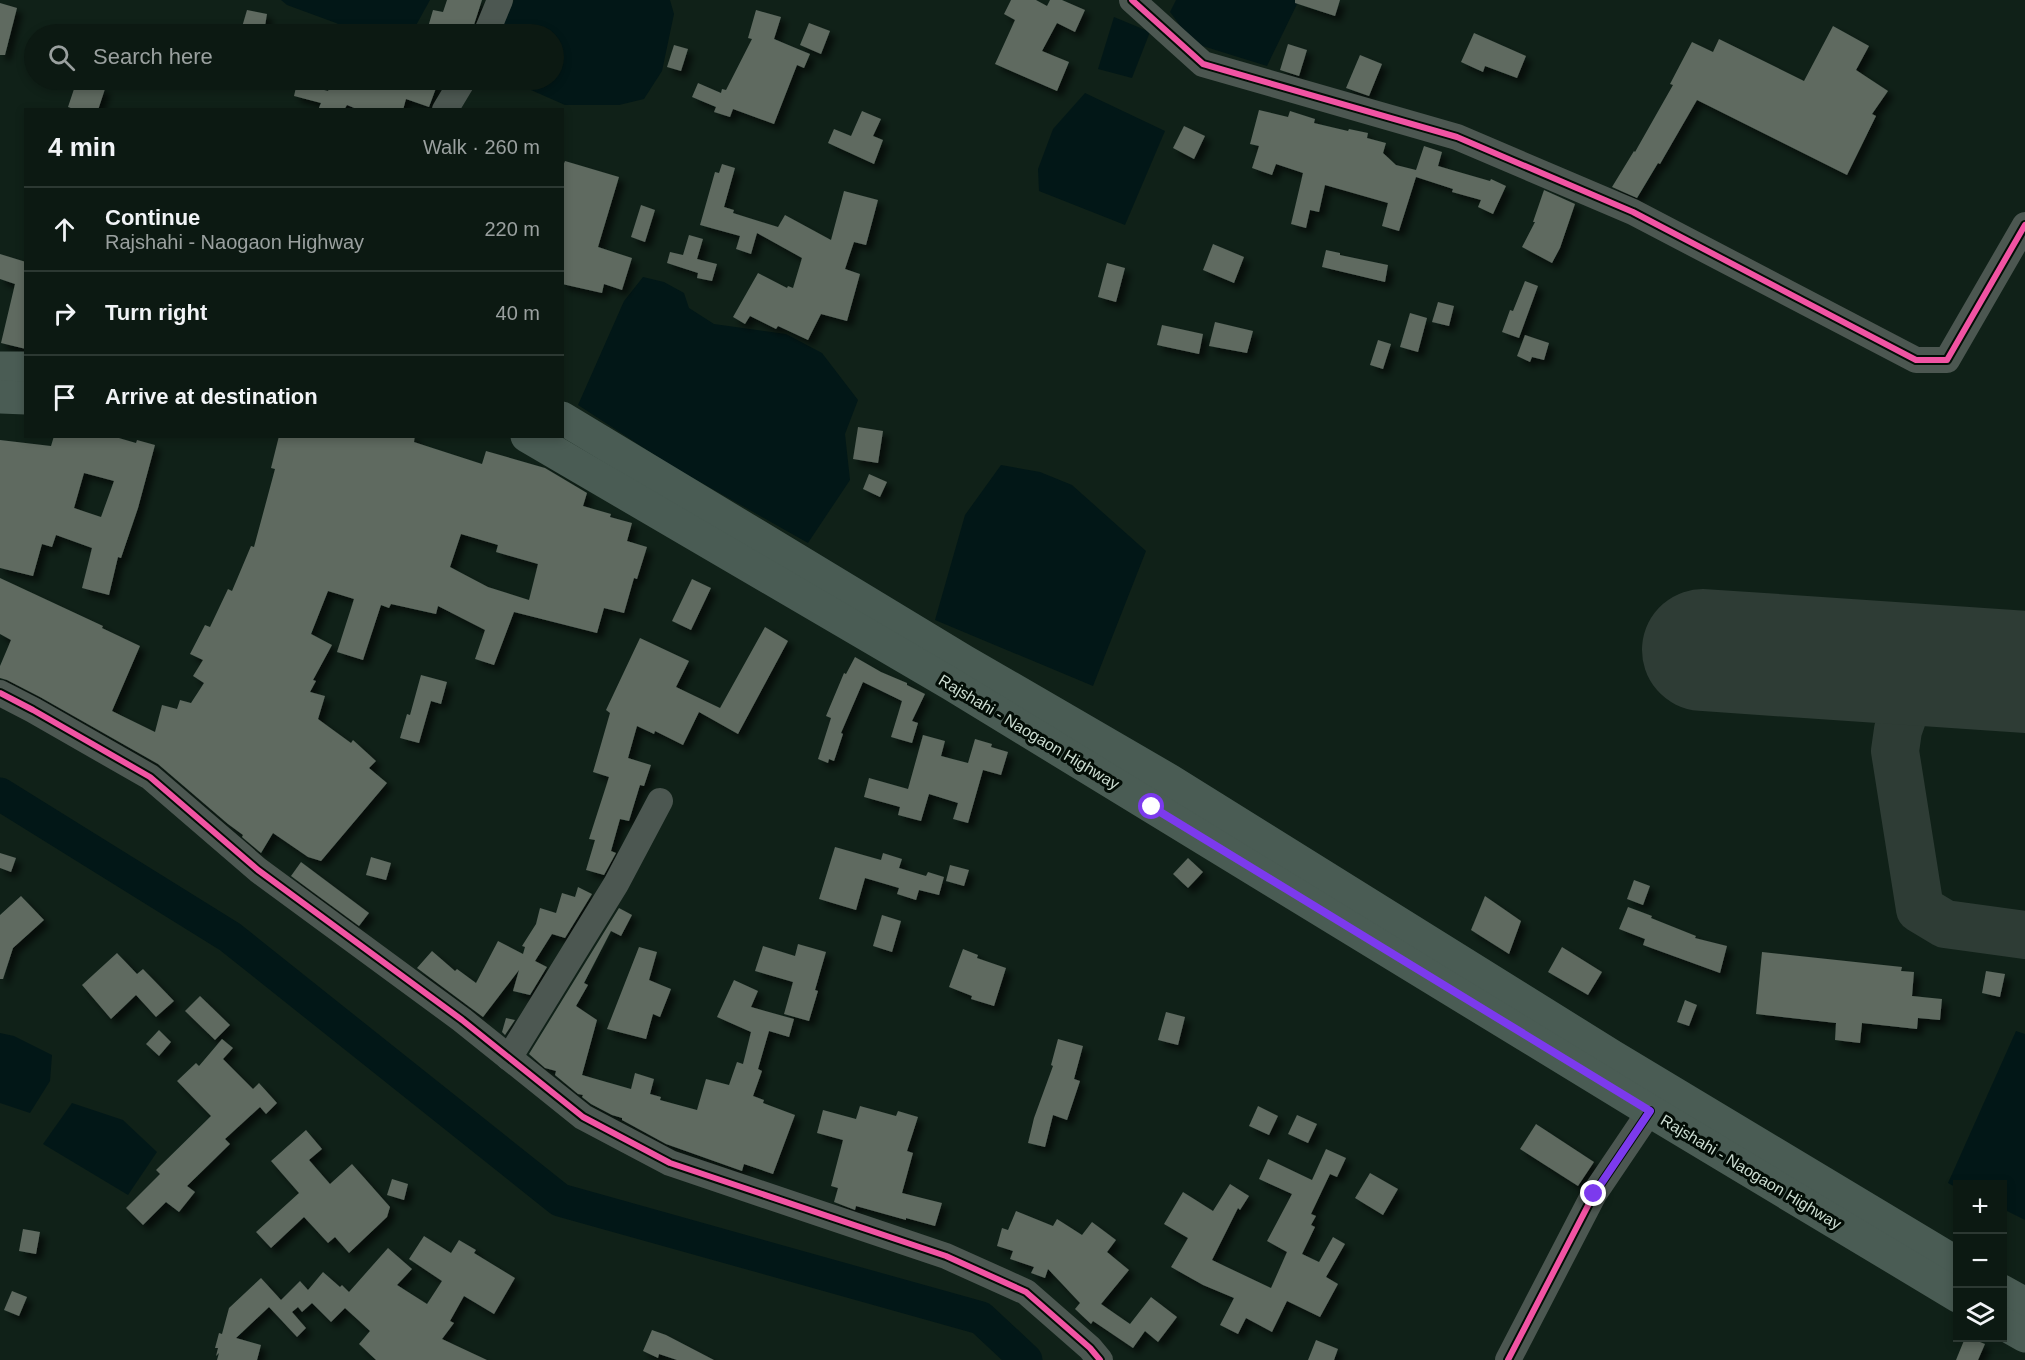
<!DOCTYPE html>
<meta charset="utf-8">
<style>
:root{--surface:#0c1912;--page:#15221b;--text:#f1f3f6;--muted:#9aa09f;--line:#2c3832}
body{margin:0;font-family:Arial,sans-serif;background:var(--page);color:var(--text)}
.controls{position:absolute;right:18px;bottom:18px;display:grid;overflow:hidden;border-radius:0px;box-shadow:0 3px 9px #0003}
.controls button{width:54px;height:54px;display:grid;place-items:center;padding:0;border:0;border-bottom:2px solid var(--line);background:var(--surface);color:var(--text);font:30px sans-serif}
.stop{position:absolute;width:18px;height:18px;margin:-14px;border:4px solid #7c3aed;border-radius:50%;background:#fff}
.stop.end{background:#7c3aed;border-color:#fff;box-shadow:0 2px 6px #0008}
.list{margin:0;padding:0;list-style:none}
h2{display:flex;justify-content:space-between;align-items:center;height:78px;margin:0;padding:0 24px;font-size:26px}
h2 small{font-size:20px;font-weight:400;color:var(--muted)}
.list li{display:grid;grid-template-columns:39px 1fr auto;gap:18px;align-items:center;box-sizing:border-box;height:84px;padding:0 24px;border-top:2px solid var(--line)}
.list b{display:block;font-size:22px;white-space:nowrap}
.list p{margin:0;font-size:20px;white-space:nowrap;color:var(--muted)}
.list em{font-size:20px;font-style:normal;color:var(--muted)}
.icon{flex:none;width:33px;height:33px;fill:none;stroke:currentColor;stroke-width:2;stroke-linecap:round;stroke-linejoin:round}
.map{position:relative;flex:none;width:2025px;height:1360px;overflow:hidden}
.search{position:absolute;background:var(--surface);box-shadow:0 3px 9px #0003;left:24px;top:24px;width:540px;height:66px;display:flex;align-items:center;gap:15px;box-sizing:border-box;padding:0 21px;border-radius:33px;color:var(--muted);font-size:22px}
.panel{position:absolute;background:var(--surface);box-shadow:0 3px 9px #0003;left:24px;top:108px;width:540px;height:330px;border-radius:0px}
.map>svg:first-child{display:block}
.water{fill:#021717}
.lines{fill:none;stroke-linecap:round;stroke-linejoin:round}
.river{stroke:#021717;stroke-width:33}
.taxiway{stroke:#2e3c35;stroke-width:48}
.runway{stroke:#2e3c35;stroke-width:122}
.building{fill:#5e6a60;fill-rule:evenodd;filter:url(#shadow)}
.minor{stroke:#4c5751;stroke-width:26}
.major{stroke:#4a5c54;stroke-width:33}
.cycleway-casing{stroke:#030d06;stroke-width:10}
.cycleway{stroke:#f153a3;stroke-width:6}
.route{stroke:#7c3aed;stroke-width:8}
.labels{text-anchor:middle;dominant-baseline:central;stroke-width:6;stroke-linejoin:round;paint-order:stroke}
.street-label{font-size:16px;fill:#cdded3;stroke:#030d06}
</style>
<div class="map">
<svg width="2025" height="1360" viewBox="0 0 2025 1360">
<defs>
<filter id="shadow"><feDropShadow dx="5.5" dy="5.5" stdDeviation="3" flood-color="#0009"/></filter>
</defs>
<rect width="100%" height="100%" fill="#102118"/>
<g class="water">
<polygon points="281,0 430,0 414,29 357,34 336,23 287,5"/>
<polygon points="514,0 670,0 674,14 662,71 644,99 619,105 565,105 531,90 520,80 554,80 554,34 500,34"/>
<polygon points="1176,0 1299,0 1267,66 1193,43 1170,12"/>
<polygon points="1114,17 1150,32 1132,78 1098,69"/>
<polygon points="1085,93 1165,131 1125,225 1039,191 1038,169 1053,129"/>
<polygon points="643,277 664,282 684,293 689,308 714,324 786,334 822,353 858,400 845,434 850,480 808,543 670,465 578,405 624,301"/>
<polygon points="1001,465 1040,472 1072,485 1146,551 1093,686 935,620 965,515"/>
<polygon points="2016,1031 2025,1034 2025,1220 2003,1209 2002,1184 1958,1184 1957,1188 1948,1183"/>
<polygon points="0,1033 14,1036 52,1055 50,1081 30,1113 0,1103"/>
<polygon points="72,1103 123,1120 157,1152 128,1195 43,1144"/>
</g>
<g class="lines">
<polyline class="river" points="0,794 230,937 560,1200 981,1318 1026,1360"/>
<polyline class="taxiway" points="1936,665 1911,693 1898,730 1895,751 1920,909 1945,924 2025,935"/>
<polyline class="runway" points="1703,650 2025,672"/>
</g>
<g class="building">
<polygon points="447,0 482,0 471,34 426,34 433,10 443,12"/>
<polygon points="1011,0 1036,0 1047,6 1050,0 1062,0 1085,10 1075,32 1057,23 1042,51 1069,62 1057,91 995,64 1015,20 1004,14"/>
<polygon points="1295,0 1340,0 1335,16 1295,3"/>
<polygon points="0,3 17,8 5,55 0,55"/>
<polygon points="247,10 267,14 264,32 242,27"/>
<polygon points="756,10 781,17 774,39 810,54 804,68 797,65 774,124 733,109 730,117 714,112 716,107 692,97 698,83 721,93 722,89 726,90 752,39 748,38"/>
<polygon points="809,23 830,31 821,54 800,45"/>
<polygon points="1833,26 1869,46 1856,70 1888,91 1872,114 1876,116 1847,175 1697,100 1660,164 1658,163 1637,198 1612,187 1634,151 1635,152 1673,85 1670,84 1692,42 1713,52 1719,39 1804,81"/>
<polygon points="1474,33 1526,56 1517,78 1485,66 1483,72 1461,62"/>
<polygon points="1288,44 1307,50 1299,76 1280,70"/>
<polygon points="674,45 688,49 681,71 667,67"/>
<polygon points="1360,55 1382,64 1369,96 1346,88"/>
<polygon points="77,80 105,89 98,110 76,110 68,107"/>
<polygon points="333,80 439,80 429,107 406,99 403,110 359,110 347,105 344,110 318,110 321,103 294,96 297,83 328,91"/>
<polygon points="1259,110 1288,117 1290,111 1315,119 1314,123 1348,131 1349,129 1368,133 1367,138 1386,143 1383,153 1396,165 1416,170 1424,146 1442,152 1438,166 1490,181 1491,179 1506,186 1493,214 1478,207 1481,200 1452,192 1453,189 1416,177 1399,231 1382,226 1388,203 1325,185 1319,212 1310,210 1306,228 1291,224 1303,173 1276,164 1272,175 1252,168 1259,146 1250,144"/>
<polygon points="862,111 881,119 873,136 883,140 874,164 828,143 834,129 851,136"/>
<polygon points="1184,126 1205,136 1194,159 1173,148"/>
<polygon points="565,161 619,177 598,247 632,258 622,290 604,284 602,293 562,284 562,168"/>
<polygon points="722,164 735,168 724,207 734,210 733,213 778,227 785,215 831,240 844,191 878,200 866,245 854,242 845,269 860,274 847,321 821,314 808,340 778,326 776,329 750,316 745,324 733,317 758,273 787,288 788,286 793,288 802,258 757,233 751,254 736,249 740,236 700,225 715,172 719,173"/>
<polygon points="1544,190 1575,204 1560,248 1552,263 1522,247 1535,222 1533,222"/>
<polygon points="641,205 655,210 645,242 631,237"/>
<polygon points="689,235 703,239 697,259 717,264 712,281 697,278 698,273 667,263 670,252 683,255"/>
<polygon points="1213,244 1244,257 1234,283 1203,270"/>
<polygon points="1326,250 1340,253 1340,255 1388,265 1385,282 1322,267"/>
<polygon points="0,254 26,262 26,349 1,343 15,284 0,279"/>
<polygon points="1107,263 1125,268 1116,302 1098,297"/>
<polygon points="1525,281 1538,286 1519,338 1502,332 1510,310 1513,311"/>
<polygon points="1438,302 1454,306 1449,326 1432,322"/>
<polygon points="1410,313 1427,318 1418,352 1400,347"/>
<polygon points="1215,322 1253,331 1247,353 1209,346"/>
<polygon points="1162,325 1203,334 1199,354 1157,345"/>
<polygon points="1525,335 1549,343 1544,360 1532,357 1530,362 1517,356"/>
<polygon points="1378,340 1391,344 1383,369 1370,365"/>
<polygon points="858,427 883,431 878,463 853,459"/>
<path d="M54,436h58l24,7 1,-3 18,5 -17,63 -17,50 -3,-1 -9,38 -27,-7 10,-40 -36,-13 -4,12 -10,-3 -9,32 -33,-8v-128l51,6zM84,473l30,8 -13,36 -27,-9z"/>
<path d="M279,436h136l-1,6 68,22 4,-13 59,17 42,25 -4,13 28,8 -1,3 22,6 -5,18 20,6 -10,32 -3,-1 -10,35 -20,-5 -7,25 -83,-21 -20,53 -19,-6 10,-29 -47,-24 -2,8 -45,-10 -2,4 -8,-3 -18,55 -26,-8 17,-53 -26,-8 -17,43 21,11 -19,35 3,1 -6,11 15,4 -7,23 33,24 2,-3 23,21 -7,7 18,15 -66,78 -13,-4 -35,-24 -12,20 -19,-16 1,-2 -15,-11 -70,-60 -118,-67 -33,-17 -7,-2v-12l11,-26 -11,-6v-56l103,48 -1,2 38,18 -28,65 43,21 7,-27 15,4 3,-9 11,3 13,-20 -11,-7 10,-16 -13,-6 15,-29 5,2 18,-38 4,2 19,-45 3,1 21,-78 -4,-1zM461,534l37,11 -2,7 42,12 -9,36 -41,-13 -38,-20z"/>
<polygon points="869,474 887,482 880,497 863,489"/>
<polygon points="692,579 711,588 691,630 672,621"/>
<polygon points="765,627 788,641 738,734 699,712 683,745 655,731 654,734 637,726 628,758 651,765 644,786 640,785 629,821 620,819 611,851 616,853 604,875 586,870 595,840 589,839 609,777 593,772 610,713 606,710 640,638 689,661 676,687 720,708"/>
<polygon points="855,657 881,672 907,683 907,685 925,694 912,721 918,723 912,743 891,737 902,701 863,682 841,733 843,734 834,761 829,759 828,763 818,759 831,718 826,716 844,673 846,674"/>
<polygon points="421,675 447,682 441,704 431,701 419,743 400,738 407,714 410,715"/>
<polygon points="923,735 945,741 941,756 968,763 975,739 992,744 991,747 1008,752 1001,775 983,770 968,823 953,819 958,803 929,794 921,821 898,815 900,807 864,797 869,778 908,789"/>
<polygon points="835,847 881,860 883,853 902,859 899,868 926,876 928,872 944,877 939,895 919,890 916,900 897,894 899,888 865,878 856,910 819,899"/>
<polygon points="0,853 16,858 11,872 0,868"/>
<polygon points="371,857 391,863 386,880 366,875"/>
<polygon points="1188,858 1203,872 1188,888 1173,874"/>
<polygon points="301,862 369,913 359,926 291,876"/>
<polygon points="950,865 969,870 964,886 946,881"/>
<polygon points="1634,880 1650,886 1643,905 1627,899"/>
<polygon points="578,887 592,894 565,938 552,934 535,961 547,967 530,995 513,991 519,970 483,1017 417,968 432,951 455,971 457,969 476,983 498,941 523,954 525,947 522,946 536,924 540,908 556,913 562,893 575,897"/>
<polygon points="21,896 44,920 13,948 3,979 0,979 0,915"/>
<polygon points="1485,896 1521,921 1509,954 1471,930"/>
<polygon points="1628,907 1652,916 1651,918 1696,936 1695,938 1727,946 1720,973 1643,945 1645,939 1619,929"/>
<polygon points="619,908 632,915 621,936 611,931 584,983 588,985 576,1006 597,1020 582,1075 631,1089 635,1073 654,1079 650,1094 661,1097 660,1100 697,1110 706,1079 729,1085 737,1062 743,1064 751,1032 717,1017 734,980 758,991 751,1007 794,1019 789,1037 769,1031 758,1069 762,1071 753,1096 764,1100 763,1103 795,1115 773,1174 744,1164 742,1171 666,1144 622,1120 622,1118 612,1115 591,1104 582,1097 583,1095 578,1094 555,1075 556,1071 545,1068 529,1054"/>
<polygon points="882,915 901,921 892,952 873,946"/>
<polygon points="798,944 826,952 815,990 818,991 809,1021 784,1014 793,982 755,971 763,946 795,956"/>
<polygon points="639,947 657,952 649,980 671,989 660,1017 653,1014 646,1039 607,1029"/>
<polygon points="1562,947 1602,972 1588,995 1548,972"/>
<polygon points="963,949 978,955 977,958 1006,968 994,1006 971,999 972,996 949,987"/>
<polygon points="1762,952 1902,967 1901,971 1914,972 1912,996 1942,999 1940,1020 1918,1018 1917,1029 1862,1023 1860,1043 1835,1040 1836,1023 1756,1014"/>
<polygon points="117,953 137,974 143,969 174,1001 156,1017 136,995 111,1019 82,985"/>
<polygon points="1986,971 2005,974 2000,997 1982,993"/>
<polygon points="200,996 230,1025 215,1040 185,1011"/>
<polygon points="1685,1000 1697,1005 1689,1026 1677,1022"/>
<polygon points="1166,1012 1185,1017 1178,1045 1158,1040"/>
<polygon points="506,1018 515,1020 505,1035 502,1032"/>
<polygon points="159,1030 171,1042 159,1056 146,1044"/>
<polygon points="222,1039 233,1048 223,1059 253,1089 259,1083 277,1103 266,1114 260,1107 225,1139 230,1144 187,1186 195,1192 179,1212 166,1202 143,1225 126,1208 160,1174 156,1170 211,1116 177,1081 196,1063 199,1066"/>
<polygon points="1058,1039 1083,1046 1074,1079 1080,1081 1067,1120 1053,1115 1045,1147 1028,1143 1034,1118 1053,1066 1051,1065"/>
<polygon points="860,1106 896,1116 898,1111 918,1117 907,1151 913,1153 902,1193 942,1203 935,1226 906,1218 906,1220 856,1206 855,1210 834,1202 838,1188 831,1186 843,1140 817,1133 823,1110 856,1119"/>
<polygon points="1258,1106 1278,1116 1269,1135 1249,1126"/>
<polygon points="1297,1115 1317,1124 1308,1143 1288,1134"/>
<polygon points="1536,1124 1594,1162 1578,1186 1520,1149"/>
<polygon points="306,1130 322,1149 309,1160 330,1184 352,1164 390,1207 387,1217 349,1253 335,1237 328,1243 304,1217 271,1248 256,1232 299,1193 271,1161"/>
<polygon points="1326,1149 1346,1158 1337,1177 1330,1174 1311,1214 1316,1216 1311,1225 1315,1227 1302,1254 1319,1262 1333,1237 1345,1244 1326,1277 1338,1284 1320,1317 1287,1301 1272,1332 1246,1318 1238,1334 1220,1325 1234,1298 1203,1285 1171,1267 1188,1238 1164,1224 1183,1192 1213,1211 1230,1184 1249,1196 1240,1210 1238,1208 1212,1260 1271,1288 1287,1252 1267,1241 1292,1194 1259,1179 1268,1159 1312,1180"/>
<polygon points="1370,1173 1398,1189 1383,1215 1355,1198"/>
<polygon points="392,1179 408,1184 404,1200 387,1195"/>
<polygon points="1016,1211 1053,1226 1057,1219 1082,1235 1092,1222 1116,1240 1107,1252 1129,1270 1101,1304 1130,1324 1151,1297 1177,1317 1158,1342 1145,1331 1133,1348 1093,1321 1091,1324 1075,1309 1080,1303 1048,1269 1045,1278 1031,1273 1034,1267 1010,1259 1013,1251 997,1246 1002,1228 1008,1230"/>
<polygon points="23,1229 40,1232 36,1254 19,1251"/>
<polygon points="424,1236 451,1253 459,1240 476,1250 474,1253 515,1278 494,1314 464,1296 450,1321 454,1323 442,1339 487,1360 376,1360 359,1344 370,1331 345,1308 331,1322 312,1303 302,1312 298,1307 292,1312 306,1328 297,1337 269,1307 236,1338 261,1345 257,1360 217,1360 219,1353 216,1356 218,1348 215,1348 219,1333 222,1334 229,1308 261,1278 281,1300 300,1281 308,1290 323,1272 340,1287 342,1285 349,1292 388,1248 412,1269 397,1285 427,1304 442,1281 409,1259"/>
<polygon points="12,1291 27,1297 19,1316 4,1310"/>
<polygon points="652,1330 666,1335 714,1360 677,1360 659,1354 658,1358 643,1351"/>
<polygon points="1965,1338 1970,1338 1985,1344 1978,1360 1956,1360"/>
<polygon points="1316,1340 1338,1349 1334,1360 1308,1360"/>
</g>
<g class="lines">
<g class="minor">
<polyline points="1132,0 1203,64 1457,137 1633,212 1916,360 1947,360 2025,225"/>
<polyline points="486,34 500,0"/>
<polyline points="445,110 463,80"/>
<polyline points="0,693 33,710 150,777 258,870 462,1020 583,1117 670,1163 946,1256 1026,1292 1090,1348 1100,1360"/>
<polyline points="509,1058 616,884 660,801"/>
<polyline points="1508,1360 1594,1194 1650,1111"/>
</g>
<g class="major">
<polyline points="0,368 26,368"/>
<polyline points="0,397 26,398"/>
<polyline points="562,418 964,661 1169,780 1612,1056 1958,1264"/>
<polyline points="527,436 951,684 1650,1111 1958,1296"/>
<polyline points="2002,1291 2025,1304"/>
<polyline points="2002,1323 2025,1336"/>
</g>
<defs>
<g id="cycleway">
<polyline points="1132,0 1203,64 1457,137 1633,212 1916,360 1947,360 2025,225"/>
<polyline points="0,693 33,710 150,777 258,870 462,1020 583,1117 670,1163 946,1256 1026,1292 1090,1348 1100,1360"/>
<polyline points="1508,1360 1594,1194 1650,1111"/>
</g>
</defs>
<use href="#cycleway" class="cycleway-casing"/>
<use href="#cycleway" class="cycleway"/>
</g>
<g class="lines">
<polyline class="route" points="1152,807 1650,1111 1594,1194"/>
</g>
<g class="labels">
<g class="street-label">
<text transform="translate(1029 732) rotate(31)">Rajshahi - Naogaon Highway</text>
<text transform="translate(1751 1172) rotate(31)">Rajshahi - Naogaon Highway</text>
</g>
</g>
</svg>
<div class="controls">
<button>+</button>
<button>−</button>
<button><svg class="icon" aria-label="layers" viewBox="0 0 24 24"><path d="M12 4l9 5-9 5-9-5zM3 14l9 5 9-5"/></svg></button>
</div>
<div class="stop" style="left:1152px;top:807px"></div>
<div class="stop end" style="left:1594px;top:1194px"></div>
<div class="search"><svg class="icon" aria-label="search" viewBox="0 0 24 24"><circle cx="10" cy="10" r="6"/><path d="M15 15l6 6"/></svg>Search here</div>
<section class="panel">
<h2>4 min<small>Walk · 260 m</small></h2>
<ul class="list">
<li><svg class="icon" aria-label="ahead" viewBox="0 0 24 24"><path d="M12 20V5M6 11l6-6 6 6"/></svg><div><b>Continue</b><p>Rajshahi - Naogaon Highway</p></div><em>220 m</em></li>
<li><svg class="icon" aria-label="right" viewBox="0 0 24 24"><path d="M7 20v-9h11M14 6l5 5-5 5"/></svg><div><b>Turn right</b></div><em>40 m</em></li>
<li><svg class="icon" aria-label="arrive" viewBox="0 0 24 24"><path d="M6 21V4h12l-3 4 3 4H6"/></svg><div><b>Arrive at destination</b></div></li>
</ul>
</section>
</div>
